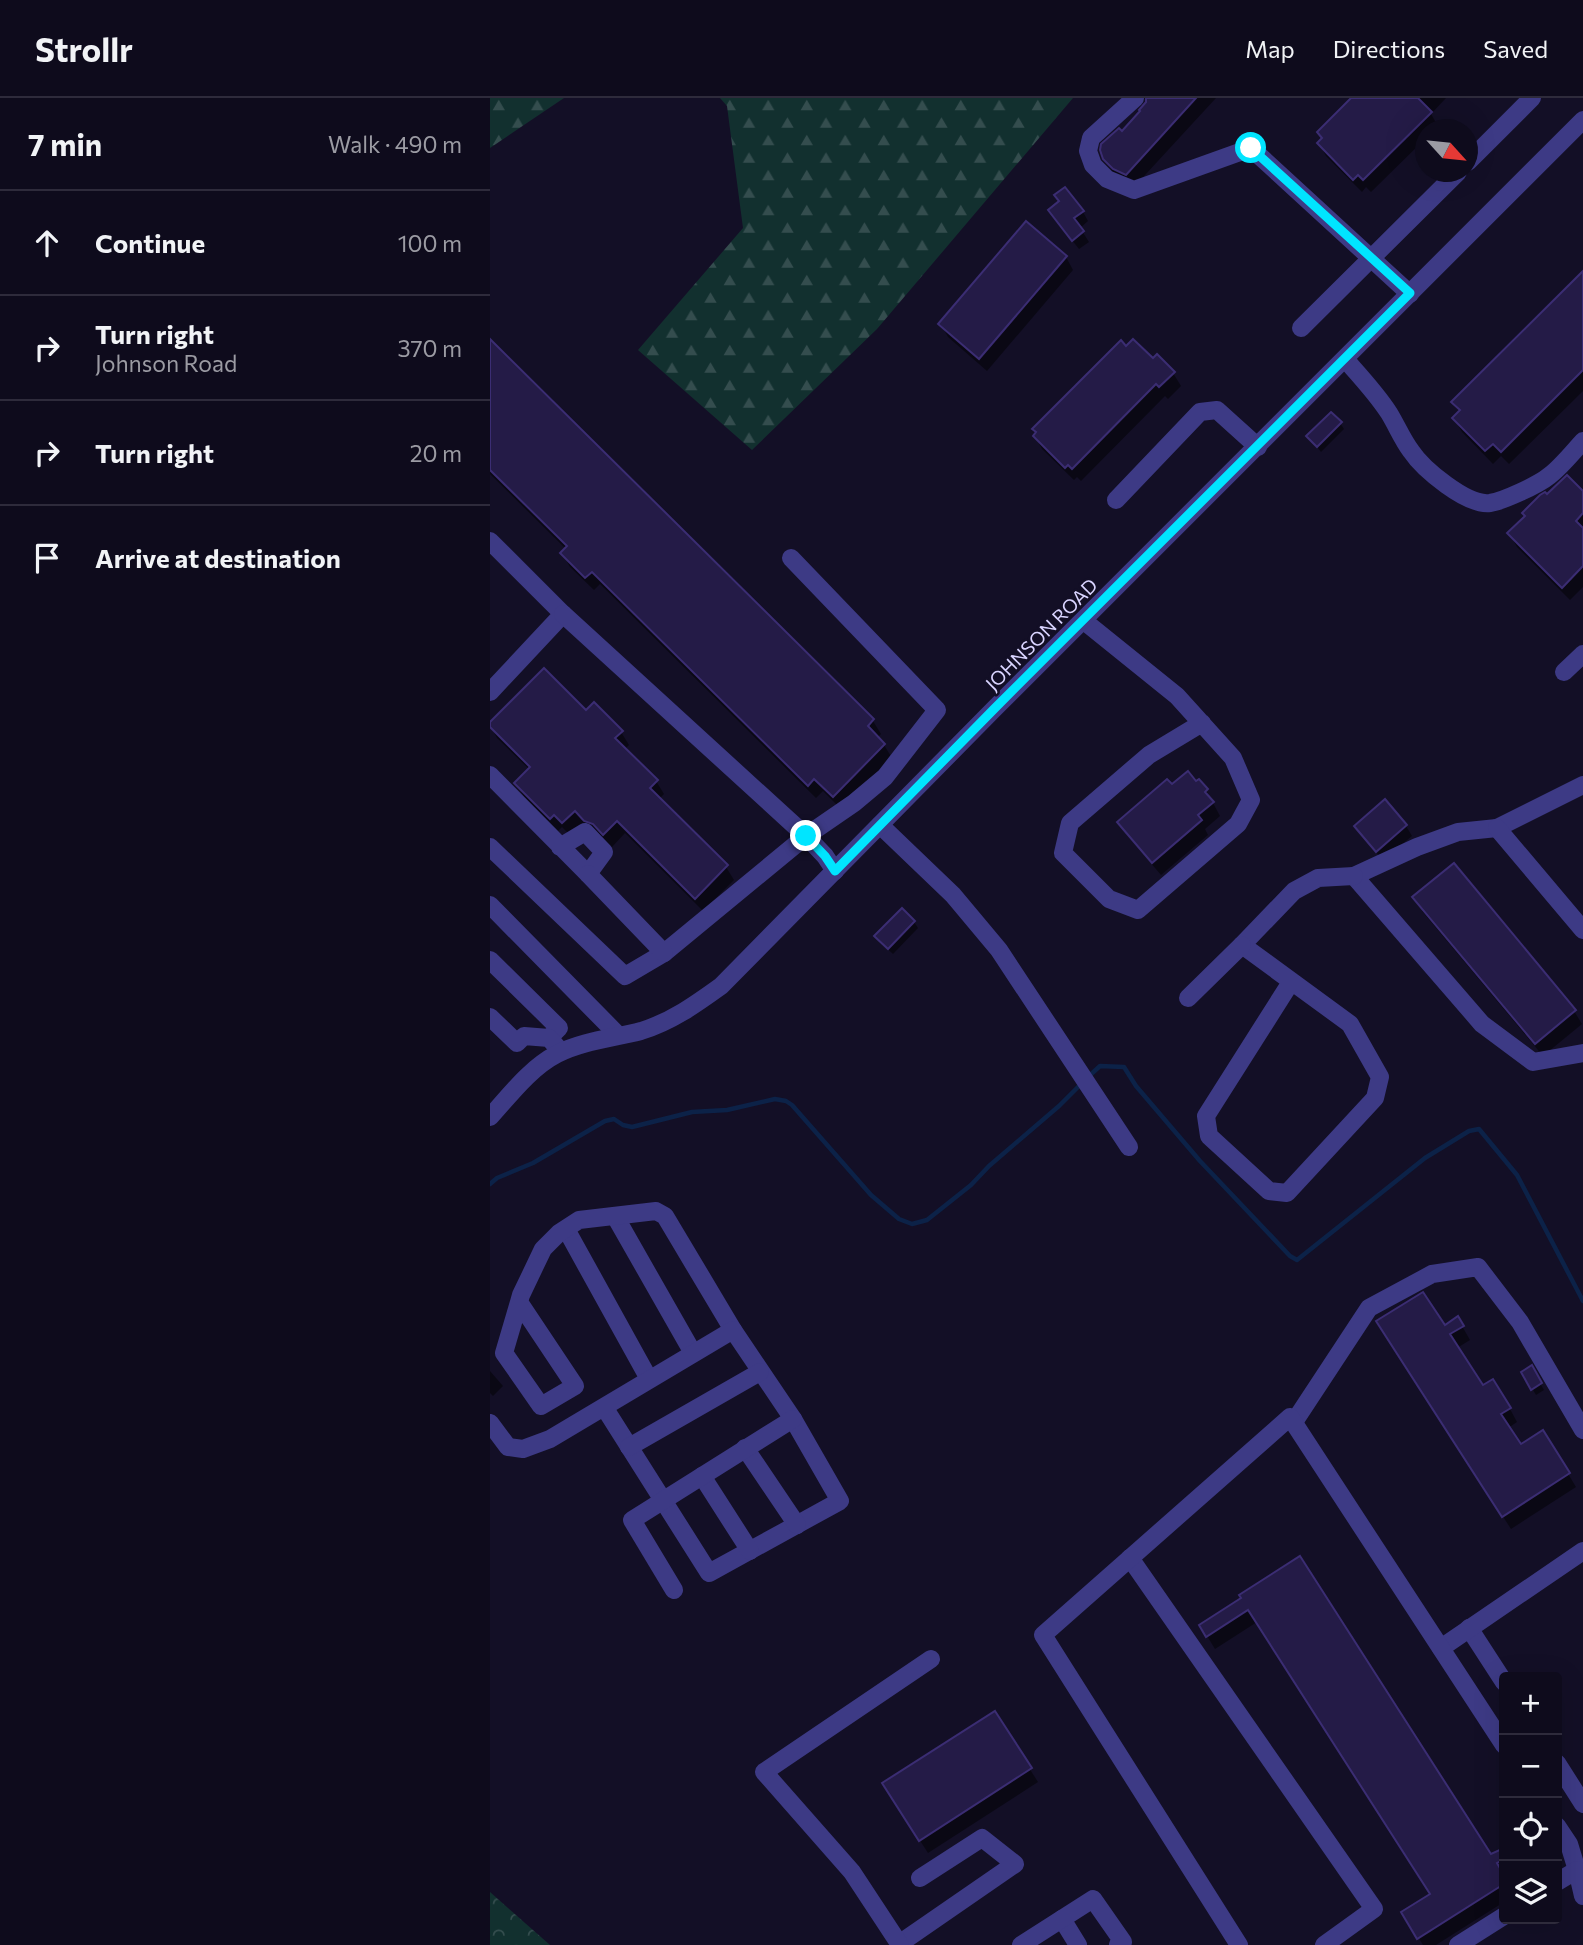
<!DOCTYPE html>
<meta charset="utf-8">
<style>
:root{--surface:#0e0b1c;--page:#1c1929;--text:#f1f3f6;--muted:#9b9ba3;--line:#2e2b3b}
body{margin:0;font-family:Commissioner,sans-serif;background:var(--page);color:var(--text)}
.controls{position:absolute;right:21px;bottom:21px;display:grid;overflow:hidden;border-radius:7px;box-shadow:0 7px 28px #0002}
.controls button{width:63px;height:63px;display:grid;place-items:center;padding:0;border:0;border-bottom:2px solid var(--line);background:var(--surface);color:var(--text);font:35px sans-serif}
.compass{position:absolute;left:925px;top:21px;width:63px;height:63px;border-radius:50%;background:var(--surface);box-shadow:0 7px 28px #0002;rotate:117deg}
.stop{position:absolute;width:21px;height:21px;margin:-16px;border:5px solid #00e5ff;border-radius:50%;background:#fff}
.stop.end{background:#00e5ff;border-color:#fff;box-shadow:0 2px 7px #0008}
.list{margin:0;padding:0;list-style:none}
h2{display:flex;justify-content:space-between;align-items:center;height:91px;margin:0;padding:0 28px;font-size:30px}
h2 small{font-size:23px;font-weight:400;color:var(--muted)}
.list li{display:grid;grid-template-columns:46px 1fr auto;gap:21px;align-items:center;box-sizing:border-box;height:105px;padding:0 28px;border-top:2px solid var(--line)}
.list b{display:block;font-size:26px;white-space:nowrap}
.list p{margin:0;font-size:23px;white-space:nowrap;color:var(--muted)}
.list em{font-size:23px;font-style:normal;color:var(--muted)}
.icon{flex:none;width:38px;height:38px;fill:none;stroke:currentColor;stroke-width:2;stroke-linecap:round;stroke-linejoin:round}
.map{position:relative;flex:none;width:1093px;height:1847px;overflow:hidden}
header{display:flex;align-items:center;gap:42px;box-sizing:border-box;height:98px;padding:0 35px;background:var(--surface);border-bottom:2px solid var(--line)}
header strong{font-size:33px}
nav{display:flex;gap:38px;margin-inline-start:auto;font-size:24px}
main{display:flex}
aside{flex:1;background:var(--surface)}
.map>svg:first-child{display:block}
.forest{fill:url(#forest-firs)}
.park{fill:url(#park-crowns)}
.shadow{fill:#0007}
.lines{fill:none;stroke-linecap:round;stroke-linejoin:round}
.stream{stroke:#0c2248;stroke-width:4.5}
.building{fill:#241b47;stroke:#3b2d73;stroke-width:2}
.minor{stroke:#3d3a85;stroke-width:18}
.route{stroke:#00e5ff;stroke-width:9}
.labels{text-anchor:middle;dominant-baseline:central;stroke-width:5;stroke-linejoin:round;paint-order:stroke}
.street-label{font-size:19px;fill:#d9d4ff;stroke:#130f26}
</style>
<header>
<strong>Strollr</strong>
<nav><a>Map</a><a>Directions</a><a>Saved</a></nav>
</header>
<main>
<aside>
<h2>7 min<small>Walk · 490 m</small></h2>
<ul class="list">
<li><svg class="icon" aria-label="ahead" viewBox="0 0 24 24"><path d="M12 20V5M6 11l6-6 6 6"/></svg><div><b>Continue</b></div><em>100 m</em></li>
<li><svg class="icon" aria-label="right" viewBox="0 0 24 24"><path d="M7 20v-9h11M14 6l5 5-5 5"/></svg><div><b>Turn right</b><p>Johnson Road</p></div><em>370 m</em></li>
<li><svg class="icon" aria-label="right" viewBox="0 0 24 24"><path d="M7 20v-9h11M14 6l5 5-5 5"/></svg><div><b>Turn right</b></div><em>20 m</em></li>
<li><svg class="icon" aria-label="arrive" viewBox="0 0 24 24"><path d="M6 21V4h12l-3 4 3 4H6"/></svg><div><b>Arrive at destination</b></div></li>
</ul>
</aside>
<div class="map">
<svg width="1093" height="1847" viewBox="0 0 1093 1847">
<defs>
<pattern id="forest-firs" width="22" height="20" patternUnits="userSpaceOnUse" patternTransform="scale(1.75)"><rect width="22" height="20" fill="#12302f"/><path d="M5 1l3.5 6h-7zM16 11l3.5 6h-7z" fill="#344d4e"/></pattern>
<pattern id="park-crowns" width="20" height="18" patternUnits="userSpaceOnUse" patternTransform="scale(1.75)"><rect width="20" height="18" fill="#12302f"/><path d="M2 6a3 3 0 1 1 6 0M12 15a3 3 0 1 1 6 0" fill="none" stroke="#344d4e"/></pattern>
</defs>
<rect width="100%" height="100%" fill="#130f26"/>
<g class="forest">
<polygon points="0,0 74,0 0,50"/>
<polygon points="230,0 583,0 387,231 262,352 148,252 253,130 237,8"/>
</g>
<polygon class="park" points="0,1794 60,1847 0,1847"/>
<g class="shadow">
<polygon points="657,0 726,0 644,89 623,74 614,60 658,3"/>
<polygon points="863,0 956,0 941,16 948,28 944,32 936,32 936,40 881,94 876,89 872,94 836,58 829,45 832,41 829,35"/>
<polygon points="593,114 598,123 590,130 599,144 589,151 566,122"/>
<polygon points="576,159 583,172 497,273 458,239 451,226"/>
<polygon points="1093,175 1093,293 1019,366 1011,358 1003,366 972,334 964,320 970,314 964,304"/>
<polygon points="0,244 383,623 391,636 387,640 394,647 402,660 351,711 333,693 326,700 110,486 104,492 80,469 72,455 76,451 0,376"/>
<polygon points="636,251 683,275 691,288 678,301 675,298 591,383 587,379 584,382 552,351 545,338"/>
<polygon points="850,325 854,331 831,354 819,338"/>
<polygon points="1093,396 1093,489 1080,502 1027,449 1020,436"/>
<polygon points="96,615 131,634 139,647 135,651 166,683 174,696 169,701 236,769 244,782 213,813 135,735 122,749 112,739 104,736 93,725 81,738 72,729 68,733 34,699 26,685 40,672 7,640 0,627"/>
<polygon points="682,689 716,692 730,718 715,731 718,737 671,777 637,737 629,724"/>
<polygon points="895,704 916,728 922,738 893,762 872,738 866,728"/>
<polygon points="925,799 1084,913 1092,926 1053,958 932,813"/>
<polygon points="424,824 428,830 403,856 390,844 387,838"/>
<polygon points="968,1221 980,1242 967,1250 992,1290 1002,1284 1020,1311 1027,1324 1018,1330 1030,1349 1053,1334 1086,1389 1021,1431 896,1237 954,1230"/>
<polygon points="1041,1270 1054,1292 1046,1297 1033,1275"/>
<polygon points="0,1273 13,1288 3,1298 0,1295"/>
<polygon points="753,1501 1001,1759 1014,1752 1014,1804 946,1847 933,1847 913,1815 942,1797 767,1524 725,1551 711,1528"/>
<polygon points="504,1615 548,1684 438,1755 402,1699"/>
</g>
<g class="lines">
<g class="stream">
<polyline points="598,979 610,968 634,969 646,988 710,1063 800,1158 807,1162 935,1060 979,1033 989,1031 1027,1077 1093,1203"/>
<polyline points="0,1086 7,1080 43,1065 115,1023 124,1021 133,1027 142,1029 202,1014 237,1012 285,1001 296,1003 302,1007 381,1097 409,1121 422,1126 437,1122 481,1087 499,1068 569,1008 592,985"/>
</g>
</g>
<g class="building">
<polygon points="656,0 706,0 636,77 623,71 613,61 610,52 611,46 629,30 632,33 650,13 649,12 656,4"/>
<polygon points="861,0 928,0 942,14 873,82 868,77 863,82 827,45 832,40 827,34"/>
<polygon points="575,89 594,113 584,120 594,133 582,143 558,112 569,103 564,97"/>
<polygon points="536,123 577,158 489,261 448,226"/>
<polygon points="1093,173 1093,272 1011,354 1003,346 995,353 962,320 970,312 961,304"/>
<polygon points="0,241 384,621 378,628 395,646 343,699 324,681 318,688 102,474 95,480 70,455 77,448 0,372"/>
<polygon points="643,241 663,260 667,256 685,274 669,289 666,286 582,371 578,367 575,370 543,338 546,334 542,331 631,242 636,248"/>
<polygon points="841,314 852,324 827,349 816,338"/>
<polygon points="1077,377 1093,393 1093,415 1086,423 1093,430 1093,468 1072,490 1017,435 1035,418 1032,415 1050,397 1055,394 1057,396"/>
<polygon points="54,570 96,612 104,604 133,633 125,640 168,682 160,690 238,767 205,801 127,723 113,737 103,726 94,723 85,713 72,725 64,717 60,721 24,685 40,669 0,629 0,624"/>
<polygon points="698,673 706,683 709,681 718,691 715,694 724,704 708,717 712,722 662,765 627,724 677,681 682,686"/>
<polygon points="895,701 917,727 886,754 864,728"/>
<polygon points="964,765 1086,912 1045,946 922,799"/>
<polygon points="412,810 425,823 398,851 384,838"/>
<polygon points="933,1194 955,1227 968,1218 974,1228 960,1236 993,1287 1003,1281 1021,1310 1011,1316 1031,1346 1053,1332 1080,1375 1012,1419 886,1223"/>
<polygon points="1042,1267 1052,1285 1041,1292 1031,1274"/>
<polygon points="810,1458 1001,1756 1014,1750 1014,1761 1007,1765 1014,1777 1014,1786 927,1841 911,1814 940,1796 758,1512 716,1539 709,1527 751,1500 749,1497"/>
<polygon points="505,1613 542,1670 429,1743 392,1685"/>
</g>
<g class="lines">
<g class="minor">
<polyline points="645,0 601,40 598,53 603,67 617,81 644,92 761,50 920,196"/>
<polyline points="978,64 1042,0"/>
<polyline points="811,230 968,74"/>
<path d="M855,261c15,17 32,35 44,54 8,13 13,26 22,38 12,18 56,55 79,52 13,-2 48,-18 59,-27 12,-9 23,-23 34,-35"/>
<polyline points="626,402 710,314 727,312 768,349"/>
<polyline points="0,443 73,516 0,594"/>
<polyline points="73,516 316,738 335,758 345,773"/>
<polyline points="594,523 687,598 743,660 761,702 748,726 648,812 619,801 573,755 580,725 659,657 712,625"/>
<polyline points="1074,574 1093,556"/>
<polyline points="0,677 98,776 114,754 95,734 70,749"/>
<polyline points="1093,687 1007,730 968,734 927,749 864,778 992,926 1043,964 1093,955"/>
<polyline points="390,727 463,797 509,852 639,1049"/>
<polyline points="1007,730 1093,832"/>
<polyline points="0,749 135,878 174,855 316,738 364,705 395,679 447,612 301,460"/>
<polyline points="98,776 174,855"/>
<polyline points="0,807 128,937"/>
<polyline points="0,862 69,930 59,940"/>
<polyline points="801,884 716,1018 719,1038 779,1093 797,1095 885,1000 890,979 860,926 752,847 804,793 828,780 864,778"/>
<polyline points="698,900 752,847"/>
<polyline points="0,919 27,945 34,938 59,940 67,949"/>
<path d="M0,1019c20,-22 40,-49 67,-63 25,-13 57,-16 84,-23 30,-9 55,-27 80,-45l274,-278 588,-588"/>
<polyline points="125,1118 203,1255"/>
<polyline points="76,1131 159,1281"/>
<polyline points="29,1204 85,1288 51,1308 14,1255 29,1204 31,1197 53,1151 69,1135 89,1122 166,1113 175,1118 243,1232"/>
<polyline points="804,1324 879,1210 942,1176 988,1169 1030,1224 1093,1332"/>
<polyline points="0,1325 18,1349 33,1351 60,1341 243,1232 303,1321 350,1403 219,1475 114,1309"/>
<polyline points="139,1349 270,1274"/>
<polyline points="255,1350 307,1427"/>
<polyline points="212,1378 260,1453"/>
<polyline points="640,1460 884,1811 834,1847"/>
<polyline points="184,1492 142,1422 303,1321"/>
<polyline points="979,1530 1014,1584"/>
<polyline points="951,1550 1093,1453"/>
<polyline points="1067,1665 1093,1706"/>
<polyline points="1067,1728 1079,1746 1087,1772"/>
<polyline points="1067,1784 1087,1772 1093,1798"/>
<polyline points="572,1821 588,1847"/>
<polyline points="409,1846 525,1766 492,1740 430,1780"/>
<polyline points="410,1847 362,1774 274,1674 441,1561"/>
<polyline points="531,1847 603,1801 633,1844 628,1847"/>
<polyline points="749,1847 553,1537 800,1319 1014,1647"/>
<polyline points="968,1847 1014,1818"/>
</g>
</g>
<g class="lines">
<polyline class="route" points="316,738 335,758 345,773 505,610 920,195 761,50"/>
</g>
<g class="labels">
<g class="street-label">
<text transform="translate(551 536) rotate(-45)">JOHNSON ROAD</text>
</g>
</g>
</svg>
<div class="controls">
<button>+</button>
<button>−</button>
<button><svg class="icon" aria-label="locate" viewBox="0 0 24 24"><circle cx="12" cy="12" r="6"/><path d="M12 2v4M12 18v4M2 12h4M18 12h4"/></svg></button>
<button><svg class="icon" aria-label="layers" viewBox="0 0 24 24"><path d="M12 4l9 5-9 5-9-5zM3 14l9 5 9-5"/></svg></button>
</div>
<svg class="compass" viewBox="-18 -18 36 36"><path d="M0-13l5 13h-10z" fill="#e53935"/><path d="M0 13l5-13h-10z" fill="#9b9ba3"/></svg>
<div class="stop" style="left:761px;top:50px"></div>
<div class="stop end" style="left:316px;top:738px"></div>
</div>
</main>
